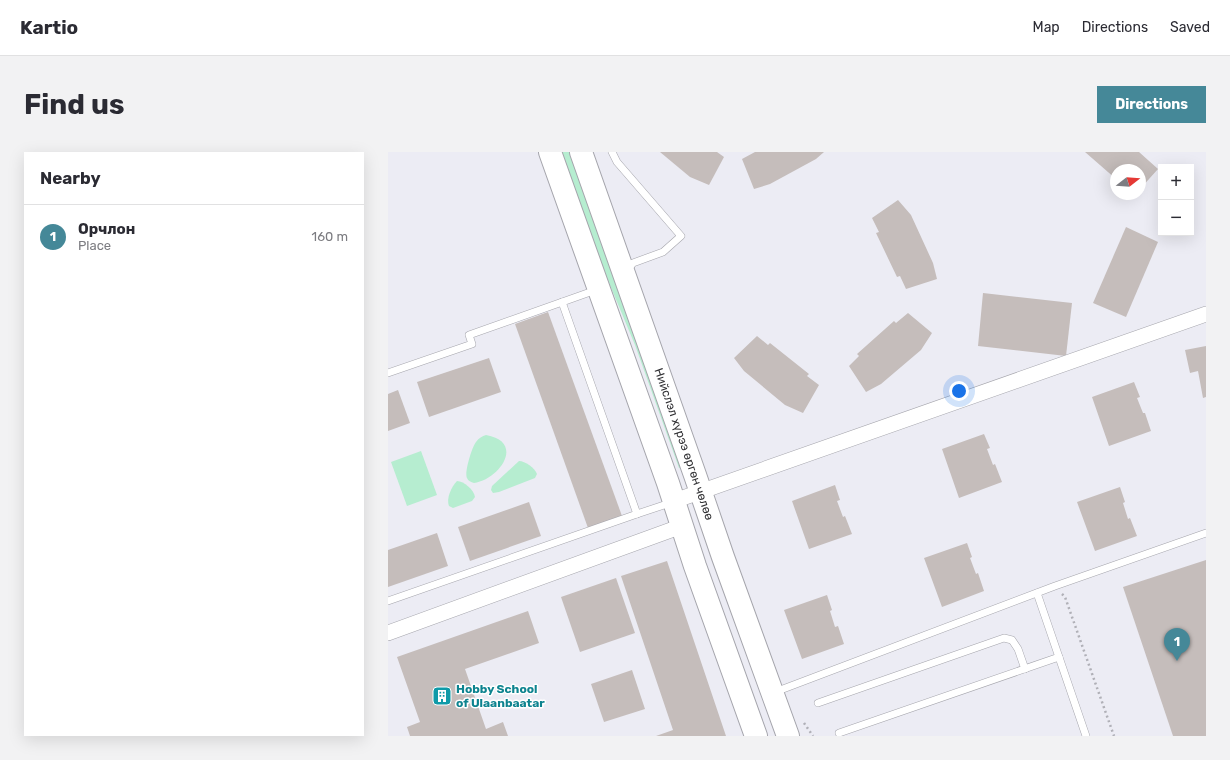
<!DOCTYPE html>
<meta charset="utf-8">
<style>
:root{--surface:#fff;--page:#f2f2f3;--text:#2b2b33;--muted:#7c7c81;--line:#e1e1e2;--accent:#458898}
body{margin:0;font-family:Rubik,sans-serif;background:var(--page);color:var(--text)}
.controls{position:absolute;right:12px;top:12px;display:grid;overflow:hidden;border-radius:0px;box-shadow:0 4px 16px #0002}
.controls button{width:36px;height:36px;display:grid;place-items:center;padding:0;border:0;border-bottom:1px solid var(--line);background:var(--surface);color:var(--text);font:20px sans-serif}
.compass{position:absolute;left:722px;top:12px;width:36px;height:36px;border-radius:50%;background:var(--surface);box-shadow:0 4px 16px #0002;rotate:73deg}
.you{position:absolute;left:571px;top:239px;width:14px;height:14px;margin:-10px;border:3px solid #fff;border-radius:50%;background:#1a73e8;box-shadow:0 0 0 6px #1a73e833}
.badge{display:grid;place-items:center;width:26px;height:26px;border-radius:50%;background:var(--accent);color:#fff;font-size:13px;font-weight:700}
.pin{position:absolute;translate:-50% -33px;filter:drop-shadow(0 1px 2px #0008)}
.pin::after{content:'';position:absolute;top:21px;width:14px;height:12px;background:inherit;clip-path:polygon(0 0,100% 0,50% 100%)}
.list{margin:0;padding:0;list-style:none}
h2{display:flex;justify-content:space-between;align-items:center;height:52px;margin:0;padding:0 16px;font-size:17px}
h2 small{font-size:13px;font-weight:400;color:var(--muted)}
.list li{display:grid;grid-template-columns:26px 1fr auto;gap:12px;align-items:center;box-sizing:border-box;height:64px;padding:0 16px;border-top:1px solid var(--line)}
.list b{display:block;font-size:15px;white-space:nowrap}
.list p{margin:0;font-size:13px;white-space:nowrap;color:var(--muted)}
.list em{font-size:13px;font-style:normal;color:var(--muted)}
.map{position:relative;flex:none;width:818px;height:584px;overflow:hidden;border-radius:0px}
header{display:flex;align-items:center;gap:24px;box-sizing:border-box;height:56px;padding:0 20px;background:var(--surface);border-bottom:1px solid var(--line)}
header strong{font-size:19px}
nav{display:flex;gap:22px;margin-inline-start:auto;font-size:14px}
.intro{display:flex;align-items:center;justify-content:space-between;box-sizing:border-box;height:96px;padding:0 24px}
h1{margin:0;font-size:28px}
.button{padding:10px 18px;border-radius:0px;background:var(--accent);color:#fff;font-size:14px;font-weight:700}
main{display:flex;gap:24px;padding:0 24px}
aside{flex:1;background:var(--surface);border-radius:0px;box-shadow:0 4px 16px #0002}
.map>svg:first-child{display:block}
.green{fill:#b6edd0}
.building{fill:#c5bdbb}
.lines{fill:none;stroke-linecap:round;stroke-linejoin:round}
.service-casing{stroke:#a5a5ac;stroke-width:8}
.minor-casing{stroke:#a5a5ac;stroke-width:16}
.primary-casing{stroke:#a5a5ac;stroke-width:24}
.path{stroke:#b0b0b7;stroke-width:2.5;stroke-dasharray:2 3;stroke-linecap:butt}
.service{stroke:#fff;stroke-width:7}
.minor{stroke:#fff;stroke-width:15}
.primary{stroke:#fff;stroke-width:22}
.labels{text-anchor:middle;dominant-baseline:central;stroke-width:3;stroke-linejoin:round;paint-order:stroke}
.street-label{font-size:12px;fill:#323235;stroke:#fff}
.culture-label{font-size:12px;font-weight:bold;fill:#0d838f;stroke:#fff;text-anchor:start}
</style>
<header>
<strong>Kartio</strong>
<nav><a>Map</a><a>Directions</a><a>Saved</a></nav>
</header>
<div class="intro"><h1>Find us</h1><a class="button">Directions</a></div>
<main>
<aside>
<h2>Nearby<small></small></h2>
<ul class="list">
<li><span class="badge">1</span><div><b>Орчлон</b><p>Place</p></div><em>160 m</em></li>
</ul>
</aside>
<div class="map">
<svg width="818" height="584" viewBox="0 0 818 584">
<rect width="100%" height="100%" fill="#ececf4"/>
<g class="green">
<polygon points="172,0 184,0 294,317 291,316 247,193 206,95"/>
<path d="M98,283c40,7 13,45 -12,48 -3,-1 -6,-2 -7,-5 -3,-5 5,-31 9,-36 3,-4 6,-6 10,-7z"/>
<polygon points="33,299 49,343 19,354 3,310"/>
<path d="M131,309c6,0 16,7 18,13l-2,4 -36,14 -6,1 -2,-3 1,-4z"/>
<path d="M69,329c7,0 17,9 18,16l-3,4 -19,7 -4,-2c-3,-7 2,-19 8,-25z"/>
</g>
<g class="building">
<polygon points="272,0 329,0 336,5 321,33 302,25"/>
<polygon points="367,0 436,0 428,7 382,32 366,37 354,7"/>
<polygon points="697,0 751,0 770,17 752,37 752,18 728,18 728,27"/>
<polygon points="510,48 523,63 545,111 549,127 518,137 512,124 509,125 488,81 491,80 484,66"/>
<polygon points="738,75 770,90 738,165 705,151"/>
<polygon points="595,141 684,151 678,204 590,194"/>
<polygon points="160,160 234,364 200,376 127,172"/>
<polygon points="520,161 544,181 533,198 493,232 478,240 461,214 471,204 469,202 506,169 508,171"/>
<polygon points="369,184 380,193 382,191 421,222 419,224 431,233 415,261 397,253 356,219 346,206"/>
<polygon points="818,194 818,245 815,246 810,219 802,221 797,198"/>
<polygon points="101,206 113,240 41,265 29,230"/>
<polygon points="746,230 752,245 749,246 755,261 757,261 763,279 721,294 704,245"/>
<polygon points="10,238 22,271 0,279 0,242"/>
<polygon points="596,282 602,296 599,297 605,313 607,312 614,330 571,346 554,297"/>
<polygon points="447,333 452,348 449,349 455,365 457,364 464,382 421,397 404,349"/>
<polygon points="732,335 737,350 735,351 740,367 742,366 749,384 707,399 689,350"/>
<polygon points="141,350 153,384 82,409 70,375"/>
<polygon points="49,381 60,414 0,435 0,398"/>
<polygon points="579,391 584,405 582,406 588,422 590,421 596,439 554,455 536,406"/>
<polygon points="818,408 818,584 785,584 735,435"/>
<polygon points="279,409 338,584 268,584 285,578 233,424"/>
<polygon points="228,426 247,481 192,500 173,445"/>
<polygon points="439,443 444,458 442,459 447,475 450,474 456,492 414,507 396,458"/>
<polygon points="140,459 151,491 77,517 98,577 115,570 120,584 22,584 19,575 32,570 9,505"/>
<polygon points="244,518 257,557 216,570 203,532"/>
</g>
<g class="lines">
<defs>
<g id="service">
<polyline points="224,0 229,10 293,84 275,100 245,111 239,119"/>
<polyline points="174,150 249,362 285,350"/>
<polyline points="0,221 84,192 81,183 208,138"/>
<polyline points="649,441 698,584"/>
<polyline points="0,449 249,362"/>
<polyline points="387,540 667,434 818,381"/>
<polyline points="430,551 616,486 624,488 630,497 637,517"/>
<polyline points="451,581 671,505"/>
</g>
<g id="minor">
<polyline points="286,349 818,162"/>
<polyline points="0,481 294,374"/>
</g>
<g id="primary">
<polyline points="162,0 280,331 307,414 368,584"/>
<polyline points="193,0 307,323 335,405 400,584"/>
</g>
</defs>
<use href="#service" class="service-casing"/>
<use href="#minor" class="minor-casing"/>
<use href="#primary" class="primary-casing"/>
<g class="path">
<polyline points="674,442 677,445 726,584"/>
<polyline points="416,571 425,584"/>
</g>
<use href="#service" class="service"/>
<use href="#minor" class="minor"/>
<use href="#primary" class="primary"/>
</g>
<defs>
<symbol id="building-square" viewBox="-11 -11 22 22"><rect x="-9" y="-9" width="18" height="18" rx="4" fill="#0f9aa8" stroke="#fff"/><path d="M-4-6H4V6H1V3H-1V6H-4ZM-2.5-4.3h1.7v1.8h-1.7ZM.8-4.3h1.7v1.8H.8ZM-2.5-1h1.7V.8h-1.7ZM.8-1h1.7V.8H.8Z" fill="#fff"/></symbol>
</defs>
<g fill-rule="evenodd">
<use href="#building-square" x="43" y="533" width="22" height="22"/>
</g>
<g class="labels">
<g class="street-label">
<text transform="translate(296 292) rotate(71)">Нийслэл хүрээ өргөн чөлөө</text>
</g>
<g class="culture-label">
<text x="68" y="537">Hobby School<tspan x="68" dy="14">of Ulaanbaatar</tspan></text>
</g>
</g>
</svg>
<div class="controls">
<button>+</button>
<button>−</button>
</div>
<svg class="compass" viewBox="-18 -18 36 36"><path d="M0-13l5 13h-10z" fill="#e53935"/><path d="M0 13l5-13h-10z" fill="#7c7c81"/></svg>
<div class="you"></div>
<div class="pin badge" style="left:789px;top:509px">1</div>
</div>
</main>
